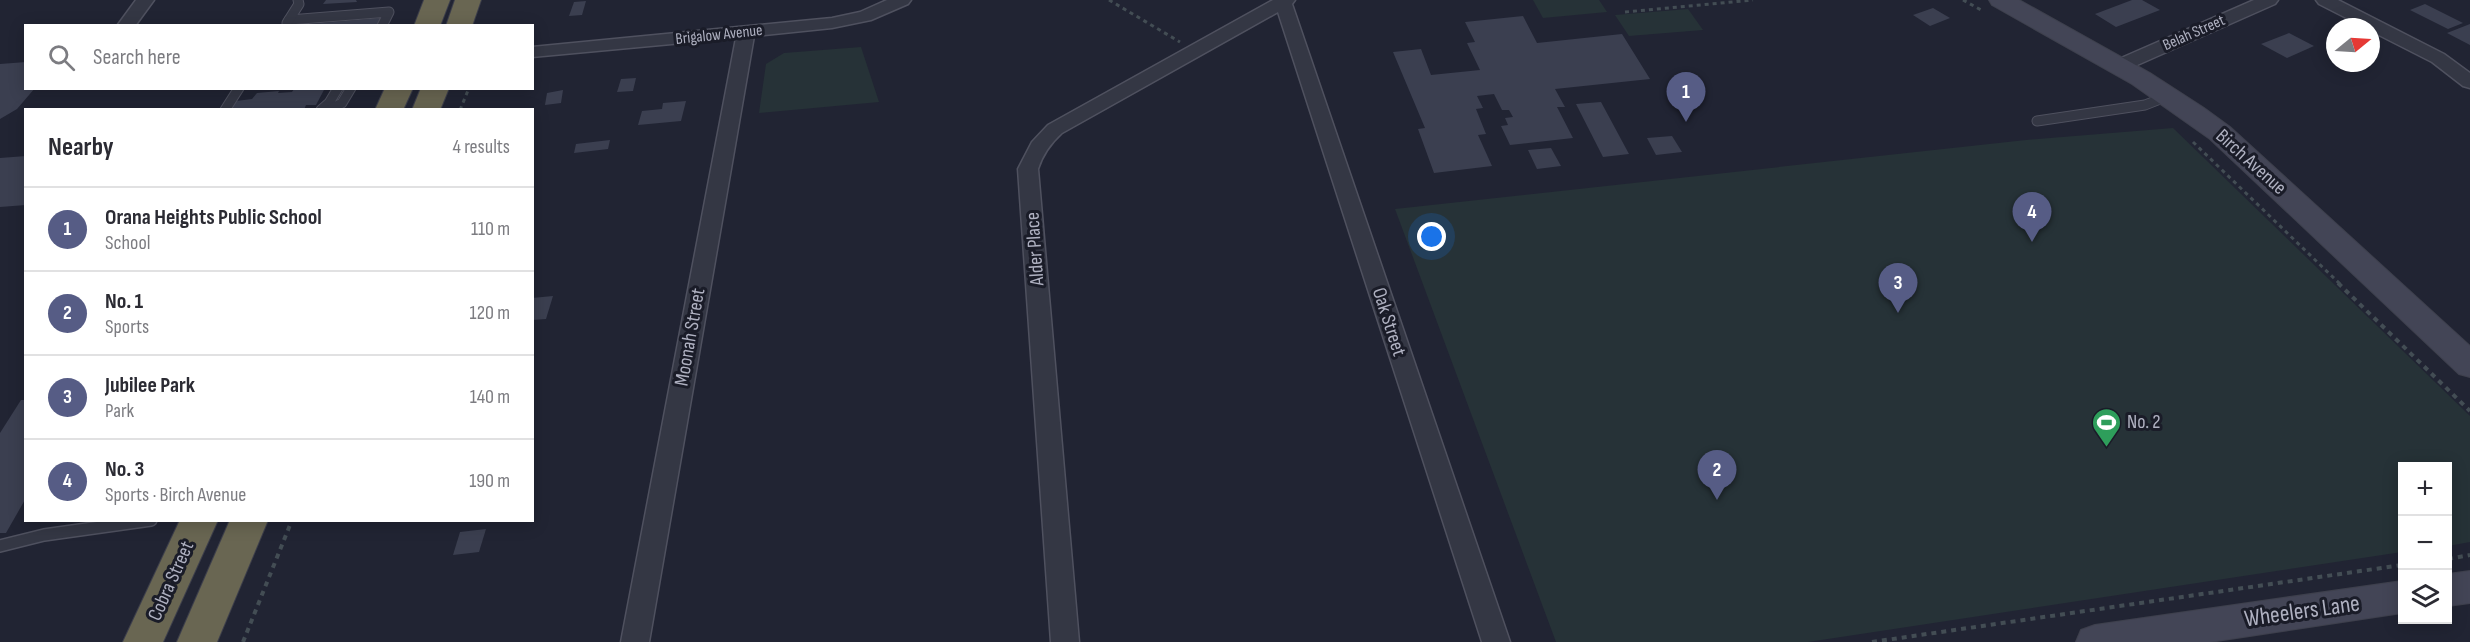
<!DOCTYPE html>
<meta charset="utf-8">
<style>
:root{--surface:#fff;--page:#f7f7f7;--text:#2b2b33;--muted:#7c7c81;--line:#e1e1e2;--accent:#565c85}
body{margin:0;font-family:"Sofia Sans Condensed",sans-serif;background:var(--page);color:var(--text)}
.controls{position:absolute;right:18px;bottom:18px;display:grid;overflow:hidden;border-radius:0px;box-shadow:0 3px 15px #0003}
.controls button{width:54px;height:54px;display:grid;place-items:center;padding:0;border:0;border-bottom:2px solid var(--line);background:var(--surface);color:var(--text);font:30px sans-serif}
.compass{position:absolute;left:2326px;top:18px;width:54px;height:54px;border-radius:50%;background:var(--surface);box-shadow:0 3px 15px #0003;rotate:72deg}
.you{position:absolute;left:1432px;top:237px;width:21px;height:21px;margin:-15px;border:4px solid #fff;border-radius:50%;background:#1a73e8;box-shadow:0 0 0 9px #1a73e833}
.badge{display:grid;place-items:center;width:39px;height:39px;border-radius:50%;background:var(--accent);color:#fff;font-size:20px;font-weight:700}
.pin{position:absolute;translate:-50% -50px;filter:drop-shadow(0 2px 3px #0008)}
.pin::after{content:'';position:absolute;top:32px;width:21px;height:18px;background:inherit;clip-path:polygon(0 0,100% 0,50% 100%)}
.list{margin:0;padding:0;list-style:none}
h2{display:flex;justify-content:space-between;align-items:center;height:78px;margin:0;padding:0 24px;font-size:26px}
h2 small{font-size:20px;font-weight:400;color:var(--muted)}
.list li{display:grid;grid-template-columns:39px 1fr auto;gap:18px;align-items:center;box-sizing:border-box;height:84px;padding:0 24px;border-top:2px solid var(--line)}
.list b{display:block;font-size:22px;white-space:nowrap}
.list p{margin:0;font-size:20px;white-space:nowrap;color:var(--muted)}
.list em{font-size:20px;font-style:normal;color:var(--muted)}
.icon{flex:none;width:33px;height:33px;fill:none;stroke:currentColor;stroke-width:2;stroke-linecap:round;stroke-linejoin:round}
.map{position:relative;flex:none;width:2470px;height:642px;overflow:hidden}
.search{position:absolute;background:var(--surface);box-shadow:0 3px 15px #0003;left:24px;top:24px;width:510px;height:66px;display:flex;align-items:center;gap:15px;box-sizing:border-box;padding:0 21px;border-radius:0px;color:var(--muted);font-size:22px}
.panel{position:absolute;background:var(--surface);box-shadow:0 3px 15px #0003;left:24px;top:108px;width:510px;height:414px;border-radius:0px}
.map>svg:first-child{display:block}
.green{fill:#263237}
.building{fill:#3b3f50}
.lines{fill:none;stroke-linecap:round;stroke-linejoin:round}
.lane-far1-casing{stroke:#4f515f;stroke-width:11}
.lane-casing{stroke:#4f515f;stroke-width:14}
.street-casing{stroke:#4f515f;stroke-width:3}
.secondary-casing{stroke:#3e404d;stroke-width:2}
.highway-casing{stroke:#3c3e4b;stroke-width:2}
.path-far1{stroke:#434d54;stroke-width:3;stroke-dasharray:4 4;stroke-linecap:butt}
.path{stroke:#434d54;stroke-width:4;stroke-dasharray:5 5;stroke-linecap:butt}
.lane-far1{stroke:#343744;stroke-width:9}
.lane{stroke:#343744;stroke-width:11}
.street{fill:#343744;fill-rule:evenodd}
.secondary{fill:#434556;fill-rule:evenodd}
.highway{fill:#696652;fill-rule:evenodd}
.labels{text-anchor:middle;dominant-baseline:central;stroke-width:6;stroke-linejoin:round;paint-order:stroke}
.far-street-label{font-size:16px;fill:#afb1c1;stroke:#1a1c28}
.street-label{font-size:20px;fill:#afb1c1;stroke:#1a1c28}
.poi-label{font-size:20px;fill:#afb1c1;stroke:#1a1c28;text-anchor:start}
.near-street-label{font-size:24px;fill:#afb1c1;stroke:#1a1c28}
</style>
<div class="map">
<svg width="2470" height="642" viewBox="0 0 2470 642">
<rect width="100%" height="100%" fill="#212433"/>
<g class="green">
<polygon points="1533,0 1599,0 1607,12 1543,18"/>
<polygon points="1688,9 1703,30 1629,36 1615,15"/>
<polygon points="861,47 879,102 759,113 766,64 784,53"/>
<polygon points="2173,128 2470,416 2470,542 2448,546 2448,466 2402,466 2402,552 1808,642 1556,642 1395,209 2026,140"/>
</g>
<g class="building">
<polygon points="326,0 356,0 357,2 323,4"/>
<polygon points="2132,0 2142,0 2160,10 2116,27 2095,14"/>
<polygon points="586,1 582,15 569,16 574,2"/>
<polygon points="2425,4 2463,23 2448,29 2410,10"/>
<polygon points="1933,8 1950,18 1930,26 1913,15"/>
<polygon points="1523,16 1537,43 1622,34 1650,79 1555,89 1565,107 1557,107 1573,138 1510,145 1501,126 1508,125 1505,118 1513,117 1509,110 1502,110 1494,94 1477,96 1483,108 1476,109 1486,134 1478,135 1492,166 1434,173 1418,129 1425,128 1393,52 1421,49 1431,75 1480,70 1467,43 1475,42 1465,22"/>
<polygon points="381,18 377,26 310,26 310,24"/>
<polygon points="2470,24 2470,45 2447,33"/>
<polygon points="2289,33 2314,46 2287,58 2261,44"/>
<polygon points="26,62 26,88 35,88 17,109 0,119 0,64"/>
<polygon points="636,78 633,91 617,92 621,79"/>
<polygon points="325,88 316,105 306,105 304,110 231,110 236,101 252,99 257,93 279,91 278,93 292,92 294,89"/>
<polygon points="563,90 561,103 545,105 547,93"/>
<polygon points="686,101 681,121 638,125 642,111 662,109 663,103"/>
<polygon points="1601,102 1629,154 1603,157 1576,104"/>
<polygon points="1672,136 1682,152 1656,155 1647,138"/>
<polygon points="610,140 608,149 574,153 576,144"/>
<polygon points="1551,148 1561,166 1537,169 1528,150"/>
<polygon points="26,156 26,205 0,207 0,158"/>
<polygon points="553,296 546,319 532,320 532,298"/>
<polygon points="21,400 26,400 26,498 6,533 0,533 0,433"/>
<polygon points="486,529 479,552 453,555 460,532"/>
</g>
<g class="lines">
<defs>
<g id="lane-far1">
<polyline points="289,20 389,12 382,26"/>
<polyline points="287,23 299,4 298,0"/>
<polyline points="225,110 239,88"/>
<polyline points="321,110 329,103 338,88"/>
<polyline points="329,110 342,103 351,88"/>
<polyline points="2037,121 2145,105 2168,96"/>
</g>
<polyline id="lane" points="0,546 44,535 151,520"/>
<g id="street">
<polygon points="136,0 154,0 135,26 117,26"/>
<polygon points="887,0 911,0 908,4 871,20 832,28 754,36 649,642 621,642 736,38 532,57 532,47 832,18 860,12"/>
<path d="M1273,0h22l-3,4 218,638h-28l-204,-630 -216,121c-12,11 -19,21 -24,36l41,473h-28l-33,-473 14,-27 16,-17z"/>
<polygon points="2254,0 2278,0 2275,4 2126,70 2112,70 2110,66 2112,62"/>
<polygon points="2316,0 2338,0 2444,54 2470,73 2470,88 2463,86 2432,62 2371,31 2371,27 2364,27 2319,4"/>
</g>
<g id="secondary">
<polygon points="1989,0 2019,0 2150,73 2204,108 2230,127 2470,346 2470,377 2459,374 2210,139 2132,84 1992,5"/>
<polygon points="2470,571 2470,603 2448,606 2448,574"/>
<polygon points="2402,581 2402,613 2210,642 2076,642 2081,630 2095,625"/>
</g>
<g id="highway">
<polygon points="424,0 450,0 440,26 414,26"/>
<polygon points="455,0 481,0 472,26 446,26"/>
<polygon points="385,88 413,88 403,110 375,110"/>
<polygon points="421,88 449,88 440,110 412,110"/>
<polygon points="180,520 218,520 163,642 123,642"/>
<polygon points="230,520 268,520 217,642 177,642"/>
</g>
</defs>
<use href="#lane-far1" class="lane-far1-casing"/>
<use href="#lane" class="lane-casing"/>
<use href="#street" class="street-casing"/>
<use href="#secondary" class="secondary-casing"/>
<use href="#highway" class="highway-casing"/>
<g class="path-far1">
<polyline points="1109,0 1180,42"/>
<polyline points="1963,0 1983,11"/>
<polyline points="1625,12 1753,0"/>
<polyline points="460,110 469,88"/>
<polyline points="2193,142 2340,284"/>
</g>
<g class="path">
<polyline points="2338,283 2470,411"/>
<polyline points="2448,559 2470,555"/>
<polyline points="243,642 292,520"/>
<polyline points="1872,642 2402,565"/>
</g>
<use href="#lane-far1" class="lane-far1"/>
<use href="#lane" class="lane"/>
<use href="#street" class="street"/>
<use href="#secondary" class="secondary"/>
<use href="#highway" class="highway"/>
</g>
<defs>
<symbol id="stadium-pin" viewBox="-11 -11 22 30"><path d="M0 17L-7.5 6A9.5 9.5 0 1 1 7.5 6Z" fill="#2e9e5b" stroke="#1a1c28"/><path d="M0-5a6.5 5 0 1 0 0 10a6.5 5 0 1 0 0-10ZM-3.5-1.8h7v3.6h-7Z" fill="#fff"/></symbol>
</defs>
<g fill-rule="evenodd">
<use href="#stadium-pin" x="2090" y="406" width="33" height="45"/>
</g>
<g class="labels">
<g class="far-street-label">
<text transform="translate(2194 33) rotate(-24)">Belah Street</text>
<text transform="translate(719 35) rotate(-6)">Brigalow Avenue</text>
</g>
<g class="street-label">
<text transform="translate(2251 162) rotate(42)">Birch Avenue</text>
<text transform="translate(1035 249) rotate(-94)">Alder Place</text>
<text transform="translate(1389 322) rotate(72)">Oak Street</text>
<text transform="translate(690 337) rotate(-80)">Moonah Street</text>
<text transform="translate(171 581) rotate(-66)">Cobra Street</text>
</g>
<g class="poi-label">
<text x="2127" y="422">No. 2</text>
</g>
<g class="near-street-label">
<text transform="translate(2302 611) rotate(-8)">Wheelers Lane</text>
</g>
</g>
</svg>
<div class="controls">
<button>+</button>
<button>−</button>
<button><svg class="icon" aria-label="layers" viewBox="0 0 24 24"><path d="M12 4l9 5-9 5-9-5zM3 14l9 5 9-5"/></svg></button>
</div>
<svg class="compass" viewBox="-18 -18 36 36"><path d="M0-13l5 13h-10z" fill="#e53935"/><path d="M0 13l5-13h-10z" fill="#7c7c81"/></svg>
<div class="you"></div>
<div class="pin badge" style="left:1686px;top:122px">1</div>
<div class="pin badge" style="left:1717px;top:500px">2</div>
<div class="pin badge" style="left:1898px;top:313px">3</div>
<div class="pin badge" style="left:2032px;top:242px">4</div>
<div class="search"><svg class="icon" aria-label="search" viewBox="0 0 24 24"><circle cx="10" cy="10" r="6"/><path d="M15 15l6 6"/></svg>Search here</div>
<section class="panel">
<h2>Nearby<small>4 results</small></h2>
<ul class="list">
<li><span class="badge">1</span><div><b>Orana Heights Public School</b><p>School</p></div><em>110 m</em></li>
<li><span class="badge">2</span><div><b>No. 1</b><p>Sports</p></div><em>120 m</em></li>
<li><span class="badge">3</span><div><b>Jubilee Park</b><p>Park</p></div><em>140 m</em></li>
<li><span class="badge">4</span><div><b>No. 3</b><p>Sports · Birch Avenue</p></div><em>190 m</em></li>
</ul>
</section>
</div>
